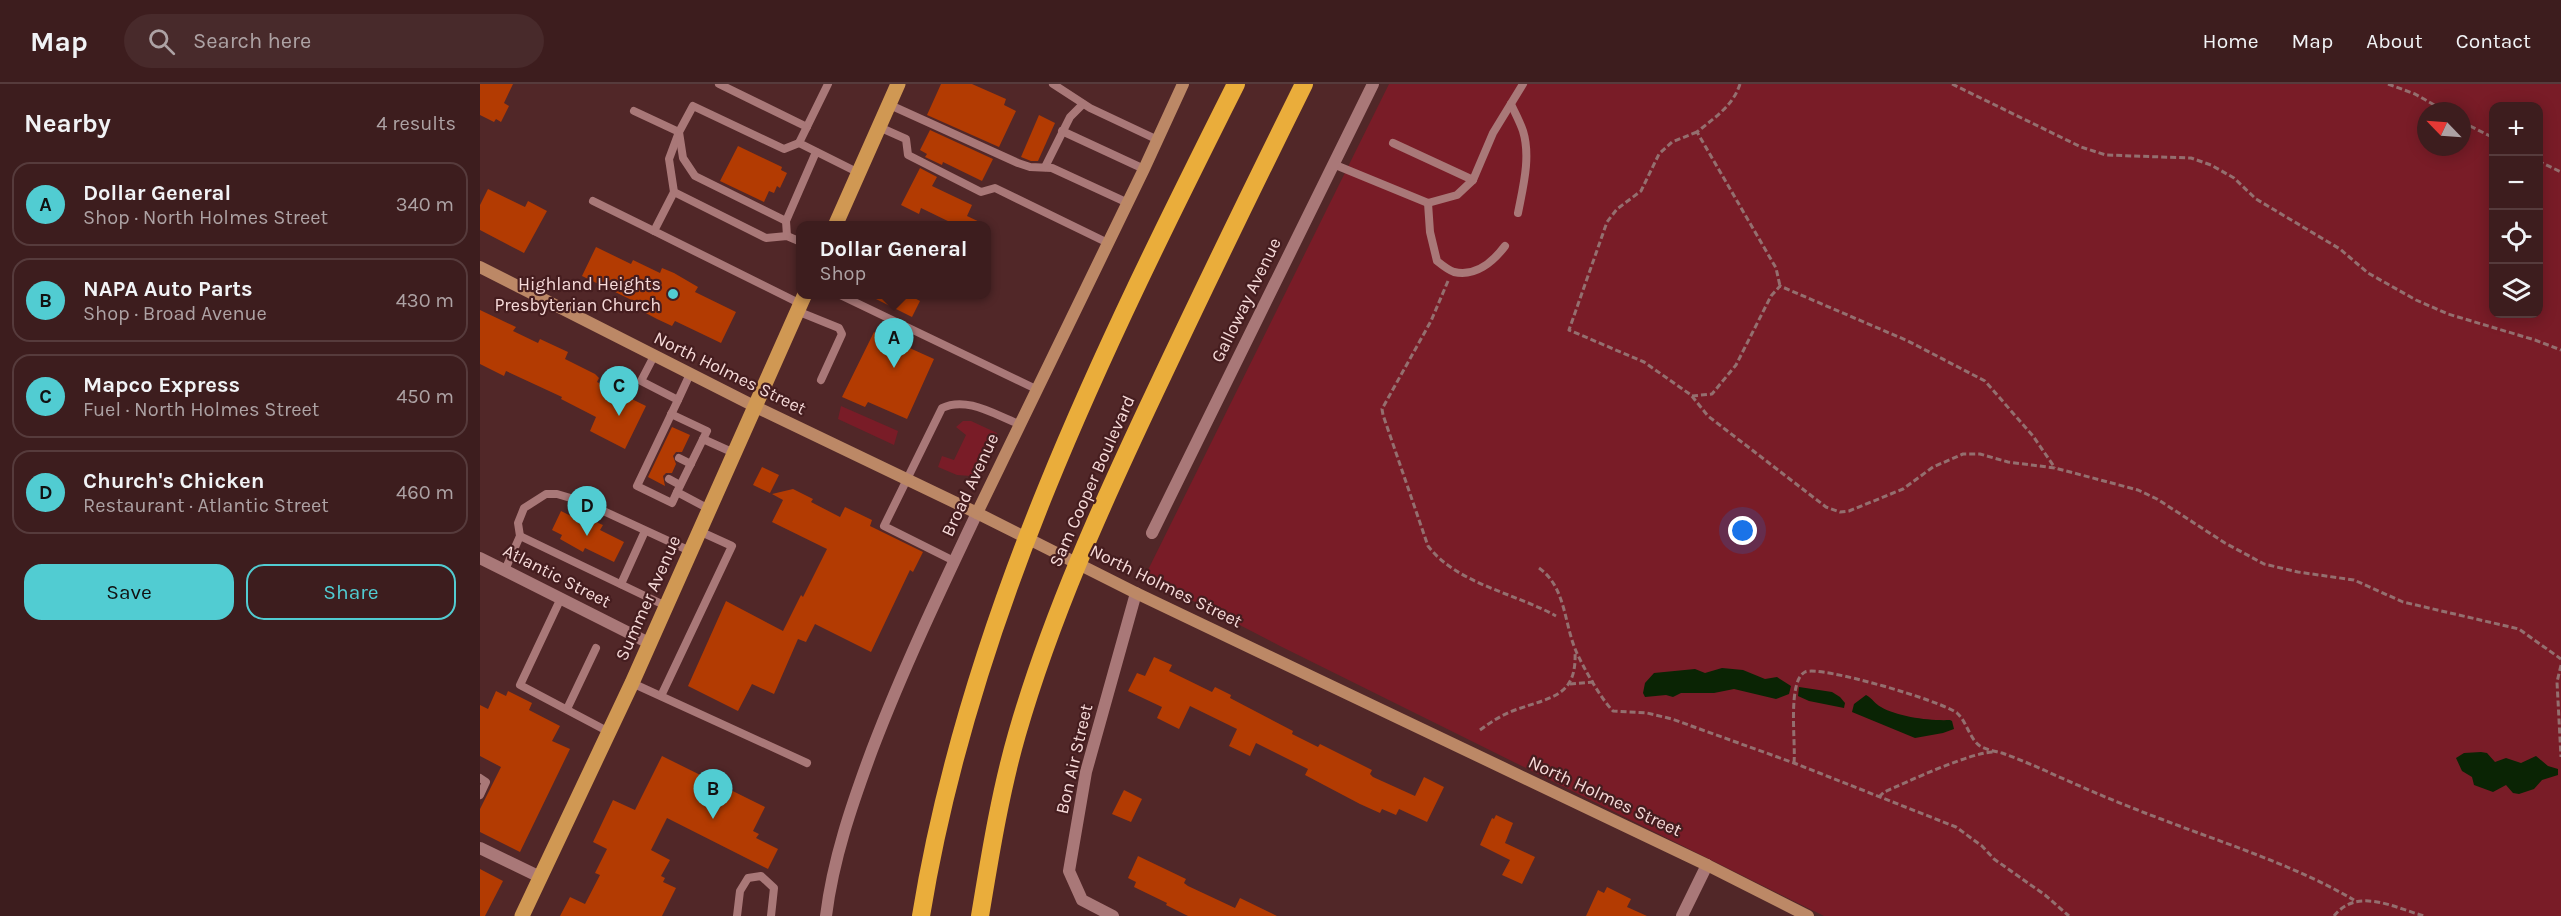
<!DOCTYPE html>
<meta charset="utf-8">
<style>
:root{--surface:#3d1d1e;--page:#482a2b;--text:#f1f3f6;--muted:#ada2a4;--line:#563b3c;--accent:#51ccd2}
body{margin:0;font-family:Karla,sans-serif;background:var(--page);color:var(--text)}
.controls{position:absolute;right:18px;top:18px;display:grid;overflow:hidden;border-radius:12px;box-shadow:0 3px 15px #0003}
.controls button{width:54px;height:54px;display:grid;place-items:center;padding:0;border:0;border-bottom:2px solid var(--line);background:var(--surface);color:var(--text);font:30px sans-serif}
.compass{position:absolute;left:1937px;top:18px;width:54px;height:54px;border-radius:50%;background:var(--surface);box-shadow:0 3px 15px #0003;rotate:295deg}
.you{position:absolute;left:1263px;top:447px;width:21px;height:21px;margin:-15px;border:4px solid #fff;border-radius:50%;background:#1a73e8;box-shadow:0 0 0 9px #1a73e833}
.badge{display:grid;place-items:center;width:39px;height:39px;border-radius:50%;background:var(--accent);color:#111;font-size:20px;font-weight:700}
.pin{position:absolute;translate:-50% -50px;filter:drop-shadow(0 2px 3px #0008)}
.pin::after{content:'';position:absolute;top:32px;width:21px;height:18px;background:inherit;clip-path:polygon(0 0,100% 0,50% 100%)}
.popup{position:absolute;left:316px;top:137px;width:195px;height:78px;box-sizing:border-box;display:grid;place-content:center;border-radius:12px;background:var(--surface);filter:drop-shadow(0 2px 4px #0005);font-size:20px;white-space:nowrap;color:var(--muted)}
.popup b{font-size:22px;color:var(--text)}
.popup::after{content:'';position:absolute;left:50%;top:100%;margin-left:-12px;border:12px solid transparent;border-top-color:var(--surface)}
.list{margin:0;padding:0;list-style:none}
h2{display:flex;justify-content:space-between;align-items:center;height:78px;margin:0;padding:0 24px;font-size:26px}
h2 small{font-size:20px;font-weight:400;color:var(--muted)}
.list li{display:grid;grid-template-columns:39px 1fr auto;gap:18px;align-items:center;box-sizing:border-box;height:84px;margin:0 12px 12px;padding:0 12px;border:2px solid var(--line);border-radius:18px}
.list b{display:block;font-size:22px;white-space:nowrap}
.list p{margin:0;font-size:20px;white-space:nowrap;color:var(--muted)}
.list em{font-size:20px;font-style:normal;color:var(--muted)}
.actions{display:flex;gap:12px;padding:18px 24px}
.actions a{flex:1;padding:14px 0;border:2px solid var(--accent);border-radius:18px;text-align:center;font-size:21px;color:var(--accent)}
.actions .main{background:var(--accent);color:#111}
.icon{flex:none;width:33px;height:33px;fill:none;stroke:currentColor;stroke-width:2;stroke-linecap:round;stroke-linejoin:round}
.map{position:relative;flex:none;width:2081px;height:832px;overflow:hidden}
header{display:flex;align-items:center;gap:36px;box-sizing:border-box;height:84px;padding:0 30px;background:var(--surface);border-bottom:2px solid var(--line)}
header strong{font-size:28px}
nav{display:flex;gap:33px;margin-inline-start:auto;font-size:21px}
.search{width:420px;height:54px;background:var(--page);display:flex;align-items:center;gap:15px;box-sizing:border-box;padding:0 21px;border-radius:33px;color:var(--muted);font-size:22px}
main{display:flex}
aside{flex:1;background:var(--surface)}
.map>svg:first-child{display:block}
.green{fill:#791c27;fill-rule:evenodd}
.water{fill:#0a2404}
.building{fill:#b33b02}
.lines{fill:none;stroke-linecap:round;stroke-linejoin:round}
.path{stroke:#946f6f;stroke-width:3;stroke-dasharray:6 3;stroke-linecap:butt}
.lane{stroke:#a97878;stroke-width:8}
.street{stroke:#a97878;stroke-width:12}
.secondary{stroke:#bc8866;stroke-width:12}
.primary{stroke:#d09853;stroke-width:15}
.highway{stroke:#eaad3b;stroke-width:18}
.poi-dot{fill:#51ccd2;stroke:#451d1f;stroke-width:2}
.labels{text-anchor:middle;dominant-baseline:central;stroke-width:4.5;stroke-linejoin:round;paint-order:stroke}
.poi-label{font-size:18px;fill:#f7dbda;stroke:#451d1f;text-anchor:end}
.street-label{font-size:18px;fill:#f7dbda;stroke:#451d1f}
</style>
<header>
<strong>Map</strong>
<div class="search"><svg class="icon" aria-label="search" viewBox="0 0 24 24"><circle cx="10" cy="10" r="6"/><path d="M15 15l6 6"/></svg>Search here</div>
<nav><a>Home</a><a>Map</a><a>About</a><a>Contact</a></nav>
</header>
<main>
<aside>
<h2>Nearby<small>4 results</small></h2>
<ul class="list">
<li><span class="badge">A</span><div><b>Dollar General</b><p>Shop · North Holmes Street</p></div><em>340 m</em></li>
<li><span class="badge">B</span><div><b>NAPA Auto Parts</b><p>Shop · Broad Avenue</p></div><em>430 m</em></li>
<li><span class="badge">C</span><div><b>Mapco Express</b><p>Fuel · North Holmes Street</p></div><em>450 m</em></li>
<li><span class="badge">D</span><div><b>Church's Chicken</b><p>Restaurant · Atlantic Street</p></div><em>460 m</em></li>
</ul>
<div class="actions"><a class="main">Save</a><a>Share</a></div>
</aside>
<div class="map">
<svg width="2081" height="832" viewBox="0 0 2081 832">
<rect width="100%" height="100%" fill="#512728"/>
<g class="green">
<path d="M909,0h1172v832h-737l-544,-270 -135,-70zM2014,22h44v208h-44zM1946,27h36v36h-36z"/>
<polygon points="361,322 418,347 414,361 358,335"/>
<polygon points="483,337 491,337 517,349 502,380 491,392 477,391 458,383 462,372 474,376 486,351 476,343"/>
</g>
<g class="water">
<polygon points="1242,584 1263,586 1285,595 1297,593 1311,602 1309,610 1296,615 1254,605 1234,609 1201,609 1193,613 1186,611 1165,613 1163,609 1165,599 1174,589 1215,585 1225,589"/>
<polygon points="1319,603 1352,608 1360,613 1365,619 1364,624 1329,617 1318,612"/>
<path d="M1386,611c6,3 9,9 15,12 17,10 49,14 69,13l2,1 2,8 -11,4 -28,5 -63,-26 2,-8z"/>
<polygon points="2001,668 2007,669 2015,678 2026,674 2041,679 2056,672 2068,682 2078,685 2078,691 2062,696 2054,705 2039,710 2033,709 2026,701 2013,708 1994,701 1992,693 1982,687 1976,674 1984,669"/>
</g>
<g class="building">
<polygon points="0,0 33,0 24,19 29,22 21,38 16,35 14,38 0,31"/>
<polygon points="461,0 492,0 526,15 524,21 536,27 519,63 447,31"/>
<polygon points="559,31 575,39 558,77 551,77 541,73"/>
<polygon points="450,46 513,75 502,97 463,78 462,81 445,73 447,70 440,66"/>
<polygon points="258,62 302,83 301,86 307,89 300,104 297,102 294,109 289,107 284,118 240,97"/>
<polygon points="440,84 457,93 452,102 492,121 487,132 506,141 476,141 441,124 439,130 421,121"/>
<polygon points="8,105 45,123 48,117 67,127 44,169 0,146 0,121"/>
<polygon points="116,163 151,180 153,176 180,189 182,184 194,189 218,203 215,208 256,228 241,259 195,237 192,242 177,235 162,227 164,222 102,192"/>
<polygon points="386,210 427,210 440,217 432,233"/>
<polygon points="0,226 36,243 33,247 58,259 60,255 88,268 85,275 115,290 119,294 117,298 166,322 145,365 110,347 116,333 81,315 82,313 26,287 24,292 0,280"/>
<polygon points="394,248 454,275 427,335 388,318 385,323 362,313"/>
<polygon points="192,343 210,351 202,368 196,368 193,372 196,380 192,389 186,389 183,392 185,402 168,393"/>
<polygon points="282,383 299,391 290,409 273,401"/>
<polygon points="313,405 333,415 331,418 360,433 365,423 392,436 390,442 443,468 433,488 430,486 391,568 335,540 326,558 318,555 294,610 272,600 258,627 208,602 246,517 303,547 321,511 323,513 347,465 292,438 303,416 292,410"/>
<polygon points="81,427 107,440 109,435 123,441 120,446 144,458 134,478 105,464 103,468 80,455 82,451 72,446"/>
<polygon points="674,573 692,581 689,587 732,608 735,603 751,611 750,614 813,647 812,650 838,663 840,660 892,686 890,690 893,693 935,712 944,693 964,703 947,738 919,725 916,731 902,725 900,729 880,720 825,691 828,685 776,659 770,672 749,662 757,645 710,622 699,645 677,634 682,623 648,607 657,589 665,592"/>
<polygon points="16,607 26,612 28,607 52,619 49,626 80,642 72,657 90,665 40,768 0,748 0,725 21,683 0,672 0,621 8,625"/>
<polygon points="182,672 285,723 273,747 279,750 276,754 298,765 288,785 187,734 171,766 190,776 181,792 185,794 183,798 196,804 182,832 80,832 90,813 105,820 120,791 115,789 127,765 113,758 133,716 155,726"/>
<polygon points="644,706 662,715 651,738 632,730"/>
<polygon points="1016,731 1033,739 1025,759 1055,773 1042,800 1022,791 1030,776 1000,761 1012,734 1014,735"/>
<polygon points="658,772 706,795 704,799 708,802 755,824 760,814 797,832 708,832 686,821 687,819 654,803 656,798 648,794"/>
<polygon points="0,785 23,797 5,832 0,832"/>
<polygon points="1127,803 1151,815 1147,823 1167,832 1106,832 1118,806 1124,809"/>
</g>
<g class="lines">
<g class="path">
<path d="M1260,0c-7,22 -26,34 -43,48l79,136 4,18"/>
<polyline points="1472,0 1601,63 1626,71 1711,74 1731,81 1754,94 1776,115 1860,165 1888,189 1936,216 1968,230 2055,256 2081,266"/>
<polyline points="1908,0 1935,10 1965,27"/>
<polyline points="1982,38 2014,54"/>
<polyline points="1217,48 1192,58 1179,70 1161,107 1137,125 1127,138 1089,246 1164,278 1211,311 1228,332 1346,423 1360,428 1369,427 1423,405 1453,383 1483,370 1500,370 1528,378 1575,384 1658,406 1677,415 1745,459 1784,480 1818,488 1874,496 1923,518 2039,545 2081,575"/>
<polyline points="2058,77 2081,88"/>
<path d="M968,197l-17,40 -49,88 1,6 45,131c29,38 87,47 128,70"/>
<polyline points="1212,312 1232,310 1256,281 1291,212 1300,202 1428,257 1505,297 1553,352 1575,384"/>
<path d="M1059,484c27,19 25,56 37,83 7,16 25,48 37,60l34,2 25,6 122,44 162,64 26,19 12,13 51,36 24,21"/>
<polyline points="2081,581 2077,598 2081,673"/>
<polyline points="1090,600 1114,598"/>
<path d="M1000,646c12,-9 25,-17 38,-21 34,-12 59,-13 57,-57"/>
<path d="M1314,679c2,-20 -7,-82 11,-91 15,-7 137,29 152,41 10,9 12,25 23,33 6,4 15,5 22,7 14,5 28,11 42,17 39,18 77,34 117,49 65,25 133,46 193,81"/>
<path d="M1399,713l5,-5c23,-10 89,-41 111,-40"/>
<path d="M1854,832c23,-29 59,-9 90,0"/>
</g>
<g class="lane">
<polyline points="239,0 327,43"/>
<polyline points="348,0 319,59 379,89"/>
<polyline points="573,0 610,24 678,56"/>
<path d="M1031,20c4,9 9,18 12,27 8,26 0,56 -5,82"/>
<polyline points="410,21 538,79 550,83 572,84 648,119"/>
<polyline points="154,27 199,48 189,75 194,108 286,154 307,152 321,158"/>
<polyline points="399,43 426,55 428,71 501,108 515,104 628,159"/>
<polyline points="582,47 664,85"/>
<polyline points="913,59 993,96"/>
<polyline points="853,80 948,119 977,111 993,96 1013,49 1043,0"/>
<polyline points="565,83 590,33 603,20"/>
<polyline points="194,108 174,147 321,220"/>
<polyline points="113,117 174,147"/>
<path d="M948,119l2,29 7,29c5,4 11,9 17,11 21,5 39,-10 51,-26"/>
<polyline points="306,137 215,92 203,74 199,48 213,22 304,65 319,59"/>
<polyline points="307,152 306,137 336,68"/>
<polyline points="358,210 556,305"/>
<polyline points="317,227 359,244 362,250 341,296"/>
<polyline points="174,272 161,297 198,316 210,290"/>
<polyline points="198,316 157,402 192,419 197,408 229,425"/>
<polyline points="191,330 227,347 197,408"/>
<polyline points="223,355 254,369"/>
<polyline points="199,374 211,380"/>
<polyline points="189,395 200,401"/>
<polyline points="40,452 186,522"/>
<path d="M474,477l-70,-35 58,-118c25,-12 53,7 77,16"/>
<polyline points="25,486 40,452 38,439 44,424 66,410 77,410 104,418 210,467"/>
<polyline points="141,500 165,447"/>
<polyline points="81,514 40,601 129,648"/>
<polyline points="152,599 327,679"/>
<polyline points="181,612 252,462 219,447"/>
<polyline points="87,625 116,564"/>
<polyline points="0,694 6,698 0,711"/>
<polyline points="257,832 260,807 268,794 281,792 294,804 291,832"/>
</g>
<g class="street">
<polyline points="672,449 893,0"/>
<polyline points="0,474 169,559"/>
<polyline points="0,764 60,793"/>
<path d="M346,832c7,-57 26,-112 46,-166 31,-81 68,-159 105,-237"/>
<polyline points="633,832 602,816 589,787 606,688 656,509"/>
<polyline points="1202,832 1227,781"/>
</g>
<g class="secondary">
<polyline points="0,183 276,323 497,429 656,509 1227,781 1328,832"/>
<polyline points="497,429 664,85 703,0"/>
</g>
<g class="primary">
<polyline points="355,142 418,0"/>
<polyline points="42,832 152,599 325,210"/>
</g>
<g class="highway">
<path d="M441,832c48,-296 182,-567 315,-832"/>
<path d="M500,832c10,-60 20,-123 37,-182 34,-118 85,-230 137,-340 49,-104 99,-207 150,-310"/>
</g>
</g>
<circle class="poi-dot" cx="193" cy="210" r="6"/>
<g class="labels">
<g class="poi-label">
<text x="181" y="200">Highland Heights<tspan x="181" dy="21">Presbyterian Church</tspan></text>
</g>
<g class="street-label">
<text transform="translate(766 216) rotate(-64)">Galloway Avenue</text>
<text transform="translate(250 289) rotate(26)">North Holmes Street</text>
<text transform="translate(612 397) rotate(-66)">Sam Cooper Boulevard</text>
<text transform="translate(490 401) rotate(-65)">Broad Avenue</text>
<text transform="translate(77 492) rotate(27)">Atlantic Street</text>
<text transform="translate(686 502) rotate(26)">North Holmes Street</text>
<text transform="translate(168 514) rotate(-66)">Summer Avenue</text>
<text transform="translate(594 675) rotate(-77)">Bon Air Street</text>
<text transform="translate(1125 712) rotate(25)">North Holmes Street</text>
</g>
</g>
</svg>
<div class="controls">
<button>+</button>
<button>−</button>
<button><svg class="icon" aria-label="locate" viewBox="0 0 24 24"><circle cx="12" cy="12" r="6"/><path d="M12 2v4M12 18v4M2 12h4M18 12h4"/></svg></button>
<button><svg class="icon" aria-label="layers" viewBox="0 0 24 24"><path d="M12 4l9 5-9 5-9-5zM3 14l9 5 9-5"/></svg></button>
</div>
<svg class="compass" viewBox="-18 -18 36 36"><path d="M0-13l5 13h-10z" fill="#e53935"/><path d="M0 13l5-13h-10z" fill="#ada2a4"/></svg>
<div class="you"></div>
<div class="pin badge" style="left:414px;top:284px">A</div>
<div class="popup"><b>Dollar General</b>Shop</div>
<div class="pin badge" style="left:233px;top:735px">B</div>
<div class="pin badge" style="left:139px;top:332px">C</div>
<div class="pin badge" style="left:107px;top:452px">D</div>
</div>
</main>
